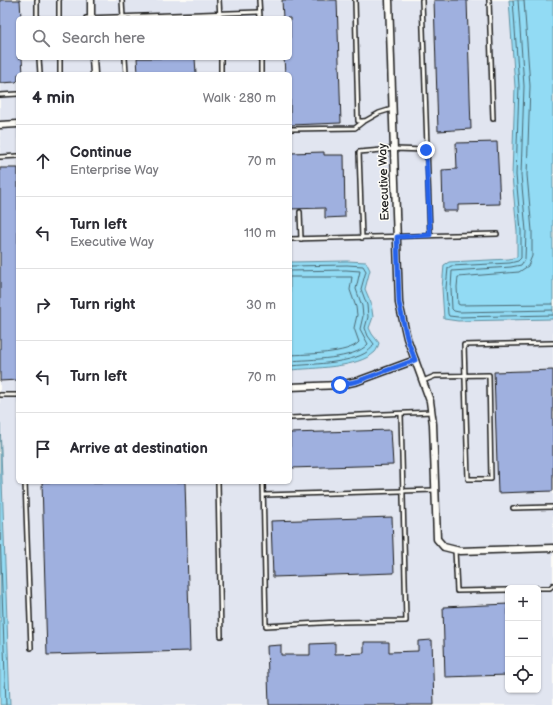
<!DOCTYPE html>
<meta charset="utf-8">
<style>
:root{--surface:#fff;--page:#f7f7f7;--text:#2b2b33;--muted:#7c7c81;--line:#e1e1e2}
body{margin:0;font-family:"Balsamiq Sans",sans-serif;background:var(--page);color:var(--text)}
.controls{position:absolute;right:12px;bottom:12px;display:grid;overflow:hidden;border-radius:6px;box-shadow:0 1px 3px #0004}
.controls button{width:36px;height:36px;display:grid;place-items:center;padding:0;border:0;border-bottom:1px solid var(--line);background:var(--surface);color:var(--text);font:20px sans-serif}
.stop{position:absolute;width:12px;height:12px;margin:-9px;border:3px solid #2563eb;border-radius:50%;background:#fff}
.stop.end{background:#2563eb;border-color:#fff;box-shadow:0 1px 4px #0008}
.list{margin:0;padding:0;list-style:none}
h2{display:flex;justify-content:space-between;align-items:center;height:52px;margin:0;padding:0 16px;font-size:17px}
h2 small{font-size:13px;font-weight:400;color:var(--muted)}
.list li{display:grid;grid-template-columns:26px 1fr auto;gap:12px;align-items:center;box-sizing:border-box;height:72px;padding:0 16px;border-top:1px solid var(--line)}
.list b{display:block;font-size:15px;white-space:nowrap}
.list p{margin:0;font-size:13px;white-space:nowrap;color:var(--muted)}
.list em{font-size:13px;font-style:normal;color:var(--muted)}
.icon{flex:none;width:22px;height:22px;fill:none;stroke:currentColor;stroke-width:2;stroke-linecap:round;stroke-linejoin:round}
.map{position:relative;flex:none;width:553px;height:705px;overflow:hidden}
.search{position:absolute;background:var(--surface);box-shadow:0 1px 3px #0004;left:16px;top:16px;width:276px;height:44px;display:flex;align-items:center;gap:10px;box-sizing:border-box;padding:0 14px;border-radius:6px;color:var(--muted);font-size:15px}
.panel{position:absolute;background:var(--surface);box-shadow:0 1px 3px #0004;left:16px;top:72px;width:276px;height:412px;border-radius:6px}
.map>svg:first-child{display:block}
.built{fill:#e1e5f0;fill-rule:evenodd}
.water{fill:#92dbf4;stroke:#638f9e}
.lines{fill:none;stroke-linecap:round;stroke-linejoin:round}
.shore{stroke:#4b6872;stroke-width:1}
.building{fill:#9fb0df;stroke:#1c1c1c}
.service-casing{stroke:#1c1c1c;stroke-width:6}
.minor-casing{stroke:#1c1c1c;stroke-width:9}
.service{stroke:#fdfcf7;stroke-width:3}
.minor{stroke:#fdfcf7;stroke-width:6}
.route{stroke:#2563eb;stroke-width:5}
.labels{text-anchor:middle;dominant-baseline:central;stroke-width:3;stroke-linejoin:round;paint-order:stroke}
.street-label{font-size:12px;fill:#1c1c1c;stroke:#fdfcf7}
</style>
<div class="map">
<svg width="553" height="705" viewBox="0 0 553 705">
<rect width="100%" height="100%" fill="#fdfcf7"/>
<filter id="ink" filterUnits="userSpaceOnUse"><feTurbulence type="fractalNoise" baseFrequency=".025" numOctaves="2"/><feDisplacementMap in="SourceGraphic" scale="8" xChannelSelector="R" yChannelSelector="G"/><feConvolveMatrix kernelMatrix="1 2 1 2 8 2 1 2 1" color-interpolation-filters="sRGB"/></filter>
<g filter="url(#ink)">
<path class="built" d="M0,0h553v705h-553zM18,18h272v40h-272zM18,74h272v408h-272zM508,588h30v102h-30z"/>
<g class="water">
<polygon points="509,0 553,0 553,319 458,321 444,319 442,288 444,265 449,262 509,259 517,257 517,231 512,176 515,87"/>
<path d="M347,261l19,1 4,8 -5,19 6,14 2,14 -4,11 3,6 7,9c-1,3 -2,7 -4,9 -17,16 -62,16 -85,18v-108z"/>
<polygon points="0,423 10,705 0,705"/>
</g>
<g class="lines">
<g class="shore">
<polyline points="513,0 519,86 516,175 521,231 521,258 518,261 510,263 451,266 448,268 446,288 448,314 449,316 458,317 553,315"/>
<polyline points="518,0 524,86 521,175 526,231 525,259 521,265 511,267 452,271 451,288 452,309 454,311 459,312 553,310"/>
<polyline points="524,0 530,86 527,175 532,231 532,256 528,266 519,272 458,277 457,287 458,304 460,305 553,304"/>
<path d="M290,266l57,-1 16,1 3,5 -5,18 6,16 1,12 -3,11 3,8 6,8c-8,20 -65,20 -84,22"/>
<path d="M290,271l56,-1 14,1 -4,18 6,17 1,10 -3,13 8,15c-14,16 -57,15 -78,17"/>
<path d="M290,277h62l-2,13 6,17 1,8 -3,13 5,14c-10,12 -53,12 -69,13"/>
<polyline points="0,532 6,705"/>
</g>
</g>
<g class="building">
<polygon points="0,0 20,0 21,18 18,18 18,58 22,58 23,74 18,74 18,80 16,82 0,83"/>
<polygon points="282,0 337,0 341,123 290,125 290,74 285,74 284,58 290,58 290,18 283,18"/>
<polygon points="434,0 467,0 471,129 438,131"/>
<polygon points="137,58 195,58 196,74 138,74"/>
<polygon points="497,142 500,204 458,205 458,211 443,211 442,170 457,169 456,143"/>
<polygon points="324,152 324,155 344,155 345,217 325,218 325,208 290,209 290,153"/>
<polygon points="0,168 18,168 18,380 0,381"/>
<polygon points="553,370 553,491 498,493 494,372"/>
<polygon points="391,430 393,465 290,468 290,433"/>
<polygon points="42,482 185,482 190,651 47,655"/>
<polygon points="392,517 394,573 273,577 271,521"/>
<polygon points="508,604 508,675 445,677 443,607"/>
<polygon points="432,640 434,705 269,705 267,646 281,645 281,655 310,655 310,644 335,643 335,654 364,653 364,642 389,642 389,652 418,651 418,641"/>
</g>
<g class="lines">
<defs>
<g id="service">
<polyline points="37,0 37,18"/>
<polyline points="59,0 59,18"/>
<polyline points="122,0 123,18"/>
<polyline points="219,0 220,18"/>
<polyline points="259,0 260,18"/>
<polyline points="355,0 358,121 365,121 379,113 392,109"/>
<polyline points="422,0 430,235"/>
<polyline points="489,0 493,119"/>
<polyline points="86,18 259,12"/>
<polyline points="39,58 40,74"/>
<polyline points="60,58 60,74"/>
<polyline points="125,58 126,74"/>
<polyline points="221,58 221,74"/>
<polyline points="261,58 261,74"/>
<polyline points="0,95 18,94"/>
<polyline points="290,129 355,128 364,121"/>
<polyline points="0,157 18,156"/>
<polyline points="300,212 301,239"/>
<polyline points="362,238 359,152 394,149 427,150"/>
<polyline points="290,239 497,234"/>
<polyline points="423,381 435,376 489,375 491,479 468,479 464,345 553,343"/>
<polyline points="0,395 18,395"/>
<polyline points="290,418 432,412"/>
<polyline points="25,482 31,648"/>
<polyline points="218,482 221,636"/>
<polyline points="263,482 266,626 338,622 406,621 401,414"/>
<polyline points="264,495 435,490"/>
<polyline points="513,508 553,507"/>
<polyline points="455,550 457,591 508,590"/>
<polyline points="538,588 550,588 553,585"/>
</g>
<g id="minor">
<polyline points="91,0 91,18"/>
<polyline points="389,0 399,303 407,338 430,401 433,424 437,539 444,547 460,551 553,548"/>
<polyline points="93,58 94,74"/>
<polyline points="0,125 18,124"/>
<polyline points="290,387 340,385 358,381 415,360"/>
</g>
</defs>
<use href="#service" class="service-casing"/>
<use href="#minor" class="minor-casing"/>
<use href="#service" class="service"/>
<use href="#minor" class="minor"/>
</g>
</g>
<g class="lines" filter="url(#ink)">
<polyline class="route" points="340,385 358,381 415,360 407,338 399,303 397,237 430,235 426,150"/>
</g>
<g class="labels">
<g class="street-label">
<text transform="translate(384 182) rotate(-92)">Executive Way</text>
</g>
</g>
</svg>
<div class="controls">
<button>+</button>
<button>−</button>
<button><svg class="icon" aria-label="locate" viewBox="0 0 24 24"><circle cx="12" cy="12" r="6"/><path d="M12 2v4M12 18v4M2 12h4M18 12h4"/></svg></button>
</div>
<div class="stop" style="left:340px;top:385px"></div>
<div class="stop end" style="left:426px;top:150px"></div>
<div class="search"><svg class="icon" aria-label="search" viewBox="0 0 24 24"><circle cx="10" cy="10" r="6"/><path d="M15 15l6 6"/></svg>Search here</div>
<section class="panel">
<h2>4 min<small>Walk · 280 m</small></h2>
<ul class="list">
<li><svg class="icon" aria-label="ahead" viewBox="0 0 24 24"><path d="M12 20V5M6 11l6-6 6 6"/></svg><div><b>Continue</b><p>Enterprise Way</p></div><em>70 m</em></li>
<li><svg class="icon" aria-label="left" viewBox="0 0 24 24"><path d="M17 20v-9H6M10 6l-5 5 5 5"/></svg><div><b>Turn left</b><p>Executive Way</p></div><em>110 m</em></li>
<li><svg class="icon" aria-label="right" viewBox="0 0 24 24"><path d="M7 20v-9h11M14 6l5 5-5 5"/></svg><div><b>Turn right</b></div><em>30 m</em></li>
<li><svg class="icon" aria-label="left" viewBox="0 0 24 24"><path d="M17 20v-9H6M10 6l-5 5 5 5"/></svg><div><b>Turn left</b></div><em>70 m</em></li>
<li><svg class="icon" aria-label="arrive" viewBox="0 0 24 24"><path d="M6 21V4h12l-3 4 3 4H6"/></svg><div><b>Arrive at destination</b></div></li>
</ul>
</section>
</div>
